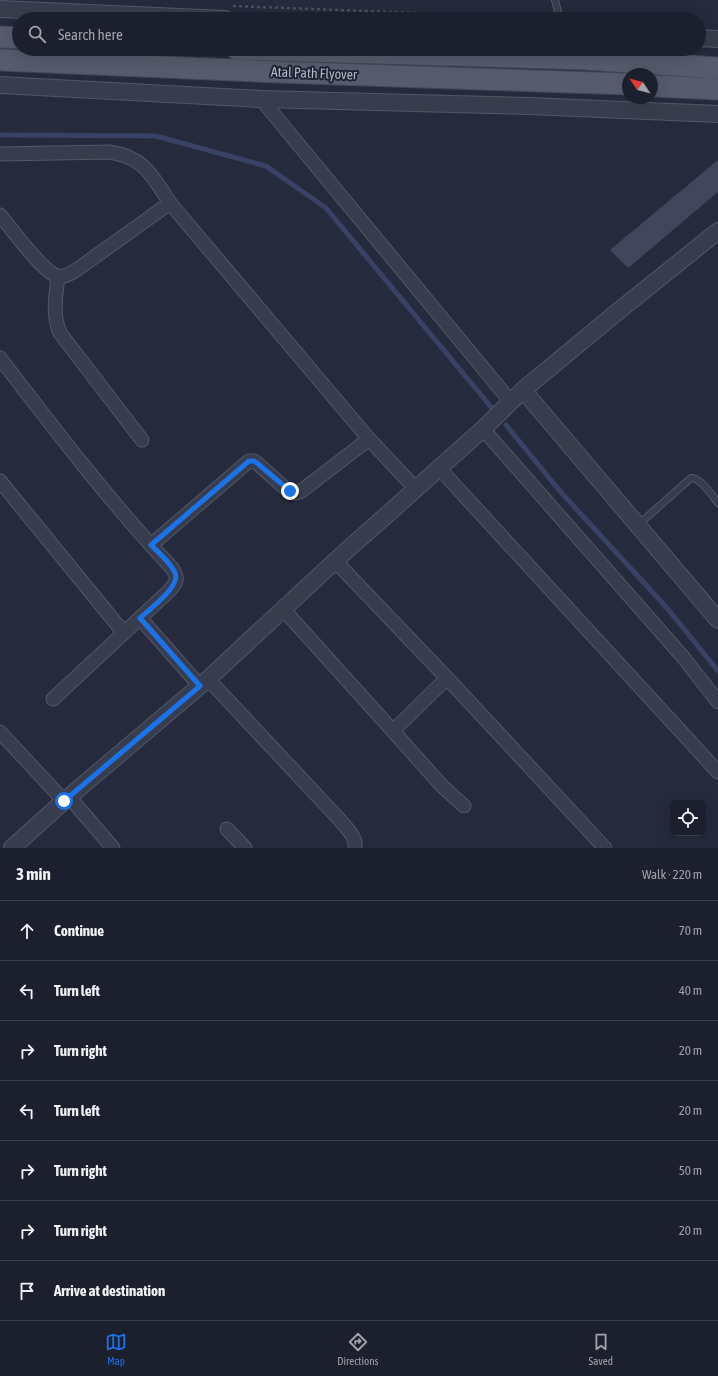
<!DOCTYPE html>
<meta charset="utf-8">
<style>
:root{--surface:#1c202e;--page:#292d3a;--text:#f1f3f6;--muted:#a0a3aa;--line:#3a3e4a;--accent:#1a73e8}
body{margin:0;font-family:"Asap Condensed",sans-serif;background:var(--page);color:var(--text)}
.controls{position:absolute;right:12px;bottom:12px;display:grid;overflow:hidden;border-radius:6px;box-shadow:0 4px 16px #0002}
.controls button{width:36px;height:36px;display:grid;place-items:center;padding:0;border:0;border-bottom:1px solid var(--line);background:var(--surface);color:var(--text);font:20px sans-serif}
.compass{position:absolute;left:622px;top:68px;width:36px;height:36px;border-radius:50%;background:var(--surface);box-shadow:0 4px 16px #0002;rotate:305deg}
.stop{position:absolute;width:12px;height:12px;margin:-9px;border:3px solid #1a73e8;border-radius:50%;background:#fff}
.stop.end{background:#1a73e8;border-color:#fff;box-shadow:0 1px 4px #0008}
.list{margin:0;padding:0;list-style:none}
h2{display:flex;justify-content:space-between;align-items:center;height:52px;margin:0;padding:0 16px;font-size:17px}
h2 small{font-size:13px;font-weight:400;color:var(--muted)}
.list li{display:grid;grid-template-columns:26px 1fr auto;gap:12px;align-items:center;box-sizing:border-box;height:60px;padding:0 16px;border-top:1px solid var(--line)}
.list b{display:block;font-size:15px;white-space:nowrap}
.list em{font-size:13px;font-style:normal;color:var(--muted)}
.icon{flex:none;width:22px;height:22px;fill:none;stroke:currentColor;stroke-width:2;stroke-linecap:round;stroke-linejoin:round}
.map{position:relative;flex:none;width:718px;height:848px;overflow:hidden}
.search{position:absolute;background:var(--surface);box-shadow:0 4px 16px #0002;left:12px;right:12px;top:12px;height:44px;display:flex;align-items:center;gap:10px;box-sizing:border-box;padding:0 14px;border-radius:22px;color:var(--muted);font-size:15px}
.sheet{height:472px;background:var(--surface)}
nav{display:flex;justify-content:space-around;align-items:center;box-sizing:border-box;height:56px;border-top:1px solid var(--line);background:var(--surface);font-size:11px;color:var(--muted)}
nav a{display:grid;justify-items:center;gap:2px}
nav .on{color:var(--accent)}
.map>svg:first-child{display:block}
.lines{fill:none;stroke-linecap:round;stroke-linejoin:round}
.stream{stroke:#394264;stroke-width:5}
.building{fill:#41465d}
.service-casing{stroke:#535868;stroke-width:8}
.minor-casing{stroke:#535868;stroke-width:15}
.tertiary-casing{stroke:#535868;stroke-width:18}
.primary-casing{stroke:#414656;stroke-width:23}
.path{stroke:#44545b;stroke-width:2.5;stroke-dasharray:3 3;stroke-linecap:butt}
.service{stroke:#383d4d;stroke-width:6}
.minor{stroke:#383d4d;stroke-width:13}
.tertiary{stroke:#383d4d;stroke-width:16}
.primary{stroke:#565c6d;stroke-width:21}
.route{stroke:#1a73e8;stroke-width:5}
.labels{text-anchor:middle;dominant-baseline:central;stroke-width:4;stroke-linejoin:round;paint-order:stroke}
.street-label{font-size:14px;fill:#b4b8c8;stroke:#1d2232}
</style>
<div class="map">
<svg width="718" height="848" viewBox="0 0 718 848">
<rect width="100%" height="100%" fill="#252a3d"/>
<g class="lines">
<g class="stream">
<polyline points="0,135 156,136 266,166 326,208 491,407"/>
<polyline points="506,425 559,490 667,608 718,671"/>
</g>
</g>
<polygon class="building" points="718,160 718,192 628,268 610,250"/>
<g class="lines">
<defs>
<g id="service">
<polyline points="555,0 560,19"/>
<path d="M638,525l53,-47c9,-1 21,17 27,25"/>
</g>
<g id="minor">
<polyline points="261,99 511,402"/>
<path d="M0,154l109,-2c36,5 43,24 61,51l199,236 46,49"/>
<path d="M0,215c11,13 42,56 57,61 6,2 12,-2 18,-5l95,-68"/>
<path d="M58,276c-2,20 -6,38 2,57l82,107"/>
<path d="M0,358c55,72 110,144 172,210 7,11 5,14 -3,23l-116,108"/>
<polyline points="483,429 683,657 718,702"/>
<polyline points="438,467 718,772"/>
<polyline points="0,481 124,633"/>
<polyline points="151,545 249,461 254,461 257,463 286,489 296,493 300,492 369,439"/>
<polyline points="335,561 447,678 605,848"/>
<polyline points="283,609 393,731 447,678"/>
<polyline points="140,618 200,686"/>
<path d="M208,679l131,140c7,9 18,18 16,29"/>
<polyline points="393,731 442,786 464,806"/>
<polyline points="0,732 64,801"/>
<polyline points="70,798 113,848"/>
<polyline points="227,829 245,848"/>
</g>
<g id="tertiary">
<polyline points="0,9 225,19"/>
<polyline points="699,38 718,39"/>
<polyline points="0,85 261,99 529,106 718,114"/>
<polyline points="523,390 718,620"/>
<polyline points="12,848 64,801 208,679 335,561 483,429 523,390 616,313 718,231"/>
</g>
<g id="primary">
<polyline points="0,37 19,38"/>
<polyline points="237,49 585,59 718,68"/>
<polyline points="0,60 277,72 628,84"/>
<polyline points="652,86 718,89"/>
</g>
</defs>
<use href="#service" class="service-casing"/>
<use href="#minor" class="minor-casing"/>
<use href="#tertiary" class="tertiary-casing"/>
<use href="#primary" class="primary-casing"/>
<polyline class="path" points="233,6 550,18"/>
<use href="#service" class="service"/>
<use href="#minor" class="minor"/>
<use href="#tertiary" class="tertiary"/>
<use href="#primary" class="primary"/>
</g>
<g class="lines">
<path class="route" d="M64,801l136,-115 -60,-68c10,-9 41,-32 35,-45 -4,-10 -16,-20 -24,-28l98,-84h5l3,2 33,28"/>
</g>
<g class="labels">
<g class="street-label">
<text transform="translate(314 73) rotate(2)">Atal Path Flyover</text>
</g>
</g>
</svg>
<div class="controls">
<button><svg class="icon" aria-label="locate" viewBox="0 0 24 24"><circle cx="12" cy="12" r="6"/><path d="M12 2v4M12 18v4M2 12h4M18 12h4"/></svg></button>
</div>
<svg class="compass" viewBox="-18 -18 36 36"><path d="M0-13l5 13h-10z" fill="#e53935"/><path d="M0 13l5-13h-10z" fill="#a0a3aa"/></svg>
<div class="stop" style="left:64px;top:801px"></div>
<div class="stop end" style="left:290px;top:491px"></div>
<div class="search"><svg class="icon" aria-label="search" viewBox="0 0 24 24"><circle cx="10" cy="10" r="6"/><path d="M15 15l6 6"/></svg>Search here</div>
</div>
<section class="sheet">
<h2>3 min<small>Walk · 220 m</small></h2>
<ul class="list">
<li><svg class="icon" aria-label="ahead" viewBox="0 0 24 24"><path d="M12 20V5M6 11l6-6 6 6"/></svg><div><b>Continue</b></div><em>70 m</em></li>
<li><svg class="icon" aria-label="left" viewBox="0 0 24 24"><path d="M17 20v-9H6M10 6l-5 5 5 5"/></svg><div><b>Turn left</b></div><em>40 m</em></li>
<li><svg class="icon" aria-label="right" viewBox="0 0 24 24"><path d="M7 20v-9h11M14 6l5 5-5 5"/></svg><div><b>Turn right</b></div><em>20 m</em></li>
<li><svg class="icon" aria-label="left" viewBox="0 0 24 24"><path d="M17 20v-9H6M10 6l-5 5 5 5"/></svg><div><b>Turn left</b></div><em>20 m</em></li>
<li><svg class="icon" aria-label="right" viewBox="0 0 24 24"><path d="M7 20v-9h11M14 6l5 5-5 5"/></svg><div><b>Turn right</b></div><em>50 m</em></li>
<li><svg class="icon" aria-label="right" viewBox="0 0 24 24"><path d="M7 20v-9h11M14 6l5 5-5 5"/></svg><div><b>Turn right</b></div><em>20 m</em></li>
<li><svg class="icon" aria-label="arrive" viewBox="0 0 24 24"><path d="M6 21V4h12l-3 4 3 4H6"/></svg><div><b>Arrive at destination</b></div></li>
</ul>
</section>
<nav>
<a class="on"><svg class="icon" aria-label="map" viewBox="0 0 24 24"><path d="M3 6l6-2 6 2 6-2v14l-6 2-6-2-6 2zM9 4v14M15 6v14"/></svg>Map</a>
<a><svg class="icon" aria-label="directions" viewBox="0 0 24 24"><path d="M12 3l9 9-9 9-9-9zM9 14v-3h6M13 9l2 2-2 2"/></svg>Directions</a>
<a><svg class="icon" aria-label="saved" viewBox="0 0 24 24"><path d="M7 4h10v16l-5-4-5 4z"/></svg>Saved</a>
</nav>
